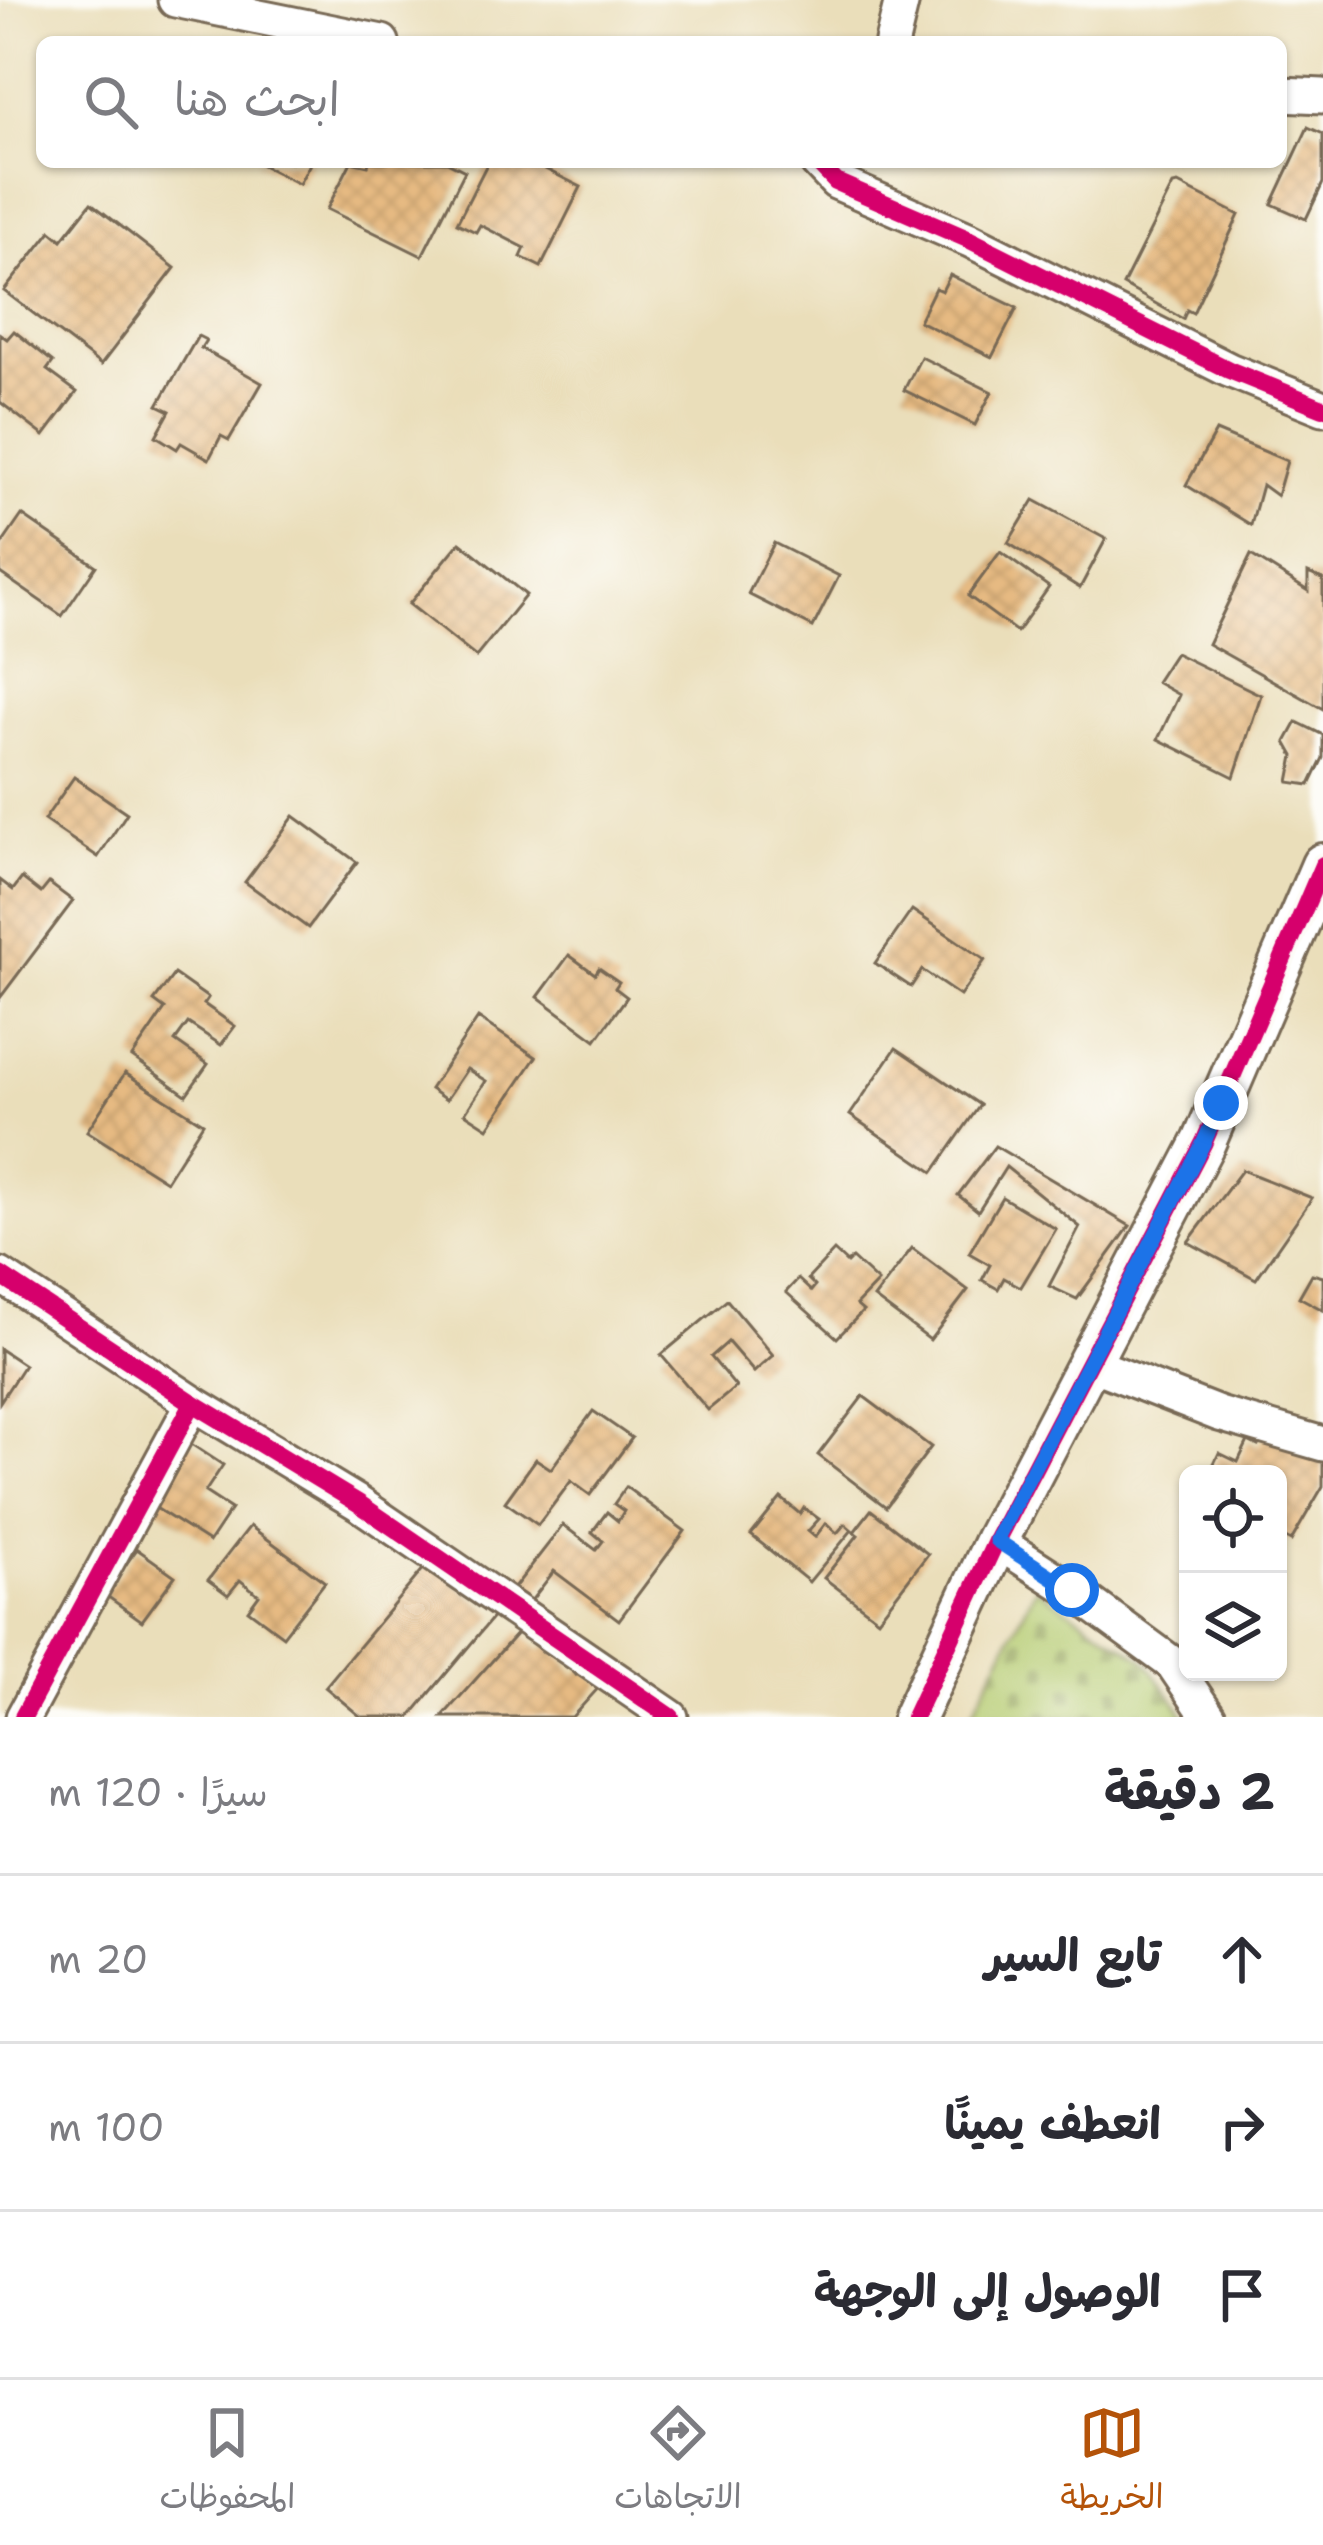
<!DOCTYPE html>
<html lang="ar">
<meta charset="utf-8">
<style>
:root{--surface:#fff;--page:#f2f2f3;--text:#2b2b33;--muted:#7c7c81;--line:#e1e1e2;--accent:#b45309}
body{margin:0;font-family:"Shantell Sans","Playpen Sans Arabic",sans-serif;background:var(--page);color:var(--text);direction:rtl}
.controls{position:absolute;right:36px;bottom:36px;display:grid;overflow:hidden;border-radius:18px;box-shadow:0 3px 9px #0004}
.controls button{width:108px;height:108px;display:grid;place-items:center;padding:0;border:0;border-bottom:3px solid var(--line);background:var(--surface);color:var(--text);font:60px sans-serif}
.stop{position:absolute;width:36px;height:36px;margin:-27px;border:9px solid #1a73e8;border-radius:50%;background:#fff}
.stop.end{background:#1a73e8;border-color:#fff;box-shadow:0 3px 12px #0008}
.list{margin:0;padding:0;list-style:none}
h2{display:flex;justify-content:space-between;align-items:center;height:156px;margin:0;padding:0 48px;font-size:51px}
h2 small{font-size:39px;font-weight:400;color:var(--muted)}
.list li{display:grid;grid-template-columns:78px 1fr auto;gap:36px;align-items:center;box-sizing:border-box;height:168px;padding:0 48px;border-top:3px solid var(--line)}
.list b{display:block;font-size:45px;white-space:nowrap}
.list em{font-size:39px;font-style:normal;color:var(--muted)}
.icon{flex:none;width:66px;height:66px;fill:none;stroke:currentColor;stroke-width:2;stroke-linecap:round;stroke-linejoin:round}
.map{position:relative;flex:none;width:1323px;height:1717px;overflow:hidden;direction:ltr}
.search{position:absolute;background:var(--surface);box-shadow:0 3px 9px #0004;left:36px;right:36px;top:36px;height:132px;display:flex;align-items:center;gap:30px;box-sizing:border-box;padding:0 42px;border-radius:18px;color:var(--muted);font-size:45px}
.sheet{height:660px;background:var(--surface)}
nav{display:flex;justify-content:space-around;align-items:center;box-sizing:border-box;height:168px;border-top:3px solid var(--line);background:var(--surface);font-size:33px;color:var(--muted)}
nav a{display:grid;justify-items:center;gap:6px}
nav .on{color:var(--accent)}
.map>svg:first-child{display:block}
.cemetery{fill:url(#cemetery-stones);stroke:#787a46;stroke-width:3}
.building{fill:url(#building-cross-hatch)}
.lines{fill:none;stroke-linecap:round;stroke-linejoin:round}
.minor-casing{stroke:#786955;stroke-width:39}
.tertiary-casing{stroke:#786955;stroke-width:48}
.minor{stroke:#fff;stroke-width:33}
.tertiary{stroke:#fff;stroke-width:42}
.cycleway-casing{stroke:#fdfcf7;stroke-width:26}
.cycleway{stroke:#d6006c;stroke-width:18}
.route{stroke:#1a73e8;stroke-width:15}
</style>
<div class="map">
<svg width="1323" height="1717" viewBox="0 0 1323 1717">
<defs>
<pattern id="cemetery-stones" width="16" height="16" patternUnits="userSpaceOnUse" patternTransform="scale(3)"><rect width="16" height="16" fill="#b4ca6e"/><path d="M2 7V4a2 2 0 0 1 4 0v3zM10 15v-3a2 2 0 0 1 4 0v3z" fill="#94a45a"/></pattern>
<pattern id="building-cross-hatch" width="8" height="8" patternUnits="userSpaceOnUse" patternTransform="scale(3)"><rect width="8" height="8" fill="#e6ba82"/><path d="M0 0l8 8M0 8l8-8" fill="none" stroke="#c6a070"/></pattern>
</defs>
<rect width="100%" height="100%" fill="#fdfcf7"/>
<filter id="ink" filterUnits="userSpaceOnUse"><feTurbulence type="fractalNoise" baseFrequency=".00833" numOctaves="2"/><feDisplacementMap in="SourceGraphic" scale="24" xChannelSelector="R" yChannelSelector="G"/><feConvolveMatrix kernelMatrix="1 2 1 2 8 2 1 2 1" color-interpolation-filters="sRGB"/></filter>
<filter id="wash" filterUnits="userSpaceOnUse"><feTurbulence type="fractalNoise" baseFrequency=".004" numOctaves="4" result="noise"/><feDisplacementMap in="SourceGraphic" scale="48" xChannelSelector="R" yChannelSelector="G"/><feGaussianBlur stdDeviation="2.7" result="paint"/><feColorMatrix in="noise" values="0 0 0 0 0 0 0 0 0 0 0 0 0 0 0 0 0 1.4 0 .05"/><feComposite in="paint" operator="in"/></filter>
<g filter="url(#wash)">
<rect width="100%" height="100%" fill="#eadeba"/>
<polygon class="cemetery" points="1036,1588 1145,1660 1186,1717 970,1717"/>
<g id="blocks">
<g class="building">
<polygon points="1308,127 1323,134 1323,183 1306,219 1272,204"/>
<polygon points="256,162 311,162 299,184"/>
<polygon points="351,162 368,166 369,162 447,162 465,171 422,256 327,209"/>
<polygon points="488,162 531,162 581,187 541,267 521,257 525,248 480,225 476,232 457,223"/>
<polygon points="1178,184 1239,215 1193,313 1187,310 1183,319 1123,285 1173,185"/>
<polygon points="91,203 175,268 101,365 4,291 51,231 62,240"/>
<polygon points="950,275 1017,308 992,357 919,321 935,288 942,291"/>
<polygon points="14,331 53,362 47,370 77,392 44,436 0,402 0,334 7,339"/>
<polygon points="198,336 206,340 201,348 262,383 229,440 221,436 209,459 181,443 177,449 156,436 170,411 158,405"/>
<polygon points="921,357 992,392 975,425 904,390"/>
<polygon points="1216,431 1287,461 1277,496 1262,485 1251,525 1186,485"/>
<polygon points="1034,500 1106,539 1080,588 1008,543"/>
<polygon points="22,515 96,566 62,616 0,573 0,547"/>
<polygon points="460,542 526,595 476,657 409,604"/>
<polygon points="774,543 839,576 813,627 748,594"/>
<polygon points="1000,552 1049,587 1017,632 968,596"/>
<polygon points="1251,555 1308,591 1308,573 1323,579 1323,709 1208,644"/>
<polygon points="1175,653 1261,695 1234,777 1158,739 1179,695 1156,682"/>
<polygon points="1297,722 1323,735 1323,758 1310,785 1289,782 1294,756 1286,742"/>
<polygon points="74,777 127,813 98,857 44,820"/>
<polygon points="294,816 357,862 308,928 245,882"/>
<polygon points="22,878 41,893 49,883 73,901 0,998 0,880 13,890"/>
<polygon points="912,910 985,960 960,996 922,970 911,987 875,963"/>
<polygon points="569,955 595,974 599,968 619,982 615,988 627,997 596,1040 538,997"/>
<polygon points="174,974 208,998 204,1004 235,1026 221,1045 188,1023 175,1041 208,1064 186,1095 132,1057 165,1009 154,1001"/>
<polygon points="478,1018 536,1057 488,1128 465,1113 486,1081 467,1069 446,1100 430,1089"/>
<polygon points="896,1048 980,1105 933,1172 850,1115"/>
<polygon points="125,1073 203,1123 166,1181 87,1131"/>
<polygon points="995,1146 1130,1226 1077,1299 1049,1286 1080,1227 1006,1167 978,1211 958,1195"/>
<polygon points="1242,1170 1312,1198 1256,1279 1188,1242"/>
<polygon points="1002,1197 1056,1229 1021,1287 1004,1278 998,1289 982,1280 990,1265 969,1253"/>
<polygon points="912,1248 968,1290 930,1340 874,1298"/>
<polygon points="834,1251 847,1263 852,1258 878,1282 856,1305 863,1311 837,1338 786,1292 798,1279 811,1291 815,1286 808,1279"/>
<polygon points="1312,1274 1323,1277 1323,1310 1299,1297"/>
<polygon points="727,1300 773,1355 754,1372 728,1342 711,1357 736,1387 708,1410 661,1355"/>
<polygon points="0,1349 24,1365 0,1402"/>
<polygon points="863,1396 931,1447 886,1507 818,1455"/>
<polygon points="593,1411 632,1438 590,1495 571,1481 538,1525 505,1502 536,1459 551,1469"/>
<polygon points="1267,1431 1323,1458 1323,1486 1291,1541 1278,1534 1278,1474 1209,1474 1219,1453 1238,1462 1248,1441 1258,1446"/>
<polygon points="188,1442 223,1465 205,1492 231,1509 209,1542 148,1503"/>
<polygon points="626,1487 685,1531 619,1620 554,1571 531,1601 514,1588 563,1525 596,1550 603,1541 592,1532 607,1512 618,1521 624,1511 614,1504"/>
<polygon points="781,1498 800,1514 804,1508 819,1519 808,1531 815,1537 826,1523 837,1533 845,1524 852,1530 809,1582 751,1535"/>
<polygon points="871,1510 928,1554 878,1619 824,1578 858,1535 854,1532"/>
<polygon points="250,1526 325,1582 283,1636 248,1610 259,1595 240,1580 228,1595 208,1580"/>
<polygon points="137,1549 175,1576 142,1621 104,1594"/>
<polygon points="429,1562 495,1615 410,1717 361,1717 325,1687"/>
<polygon points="519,1631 541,1651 549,1642 576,1675 583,1668 602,1684 572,1717 442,1717"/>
</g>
</g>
</g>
<g filter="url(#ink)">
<use href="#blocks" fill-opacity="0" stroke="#786955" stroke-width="3"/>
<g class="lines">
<defs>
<g id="minor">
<polyline points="175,0 382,42"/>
<polyline points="892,42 902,0"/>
<polyline points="1281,94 1323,96"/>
<polyline points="817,162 836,182 970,240 1229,370 1323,408"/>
<polyline points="0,1275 193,1403 358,1503 671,1717"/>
<polyline points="1089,1363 1219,1414 1323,1444"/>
<polyline points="996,1541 1072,1590 1173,1664 1209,1717"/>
<polyline points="23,1717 193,1403"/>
</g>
<polyline id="tertiary" points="914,1717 996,1541 1204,1142 1323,865"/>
</defs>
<use href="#minor" class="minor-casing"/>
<use href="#tertiary" class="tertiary-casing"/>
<use href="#minor" class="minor"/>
<use href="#tertiary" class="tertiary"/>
<defs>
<g id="cycleway">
<polyline points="817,162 836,182 970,240 1229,370 1323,408"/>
<polyline points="0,1275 193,1403 358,1503 671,1717"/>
<polyline points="23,1717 193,1403"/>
<polyline points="914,1717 996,1541 1204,1142 1323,865"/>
</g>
</defs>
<use href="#cycleway" class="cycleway-casing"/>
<use href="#cycleway" class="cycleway"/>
</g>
</g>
<g class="lines" filter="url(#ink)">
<polyline class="route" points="1072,1590 996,1540 1204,1142 1221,1103"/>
</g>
</svg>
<div class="controls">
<button><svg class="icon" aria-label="locate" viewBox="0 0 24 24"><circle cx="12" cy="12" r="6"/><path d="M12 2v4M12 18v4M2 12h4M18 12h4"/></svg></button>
<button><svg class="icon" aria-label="layers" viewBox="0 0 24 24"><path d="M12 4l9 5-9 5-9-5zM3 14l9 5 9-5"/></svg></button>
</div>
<div class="stop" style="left:1072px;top:1590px"></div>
<div class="stop end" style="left:1221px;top:1103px"></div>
<div class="search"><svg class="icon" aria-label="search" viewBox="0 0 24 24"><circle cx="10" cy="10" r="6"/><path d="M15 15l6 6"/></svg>ابحث هنا</div>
</div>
<section class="sheet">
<h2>2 دقيقة<small>سيرًا · 120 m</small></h2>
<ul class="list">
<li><svg class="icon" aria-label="ahead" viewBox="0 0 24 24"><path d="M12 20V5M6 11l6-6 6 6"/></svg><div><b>تابع السير</b></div><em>20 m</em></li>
<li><svg class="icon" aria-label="right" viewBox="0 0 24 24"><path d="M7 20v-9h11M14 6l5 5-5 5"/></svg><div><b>انعطف يمينًا</b></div><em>100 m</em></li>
<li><svg class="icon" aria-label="arrive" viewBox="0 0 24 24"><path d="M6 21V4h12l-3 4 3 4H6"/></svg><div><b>الوصول إلى الوجهة</b></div></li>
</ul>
</section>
<nav>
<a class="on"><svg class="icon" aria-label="map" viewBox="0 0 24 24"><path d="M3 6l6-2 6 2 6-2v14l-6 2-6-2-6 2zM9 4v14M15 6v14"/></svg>الخريطة</a>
<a><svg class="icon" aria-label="directions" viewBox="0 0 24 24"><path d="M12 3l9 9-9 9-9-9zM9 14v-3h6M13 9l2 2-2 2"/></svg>الاتجاهات</a>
<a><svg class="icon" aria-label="saved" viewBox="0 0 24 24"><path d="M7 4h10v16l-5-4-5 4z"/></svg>المحفوظات</a>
</nav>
